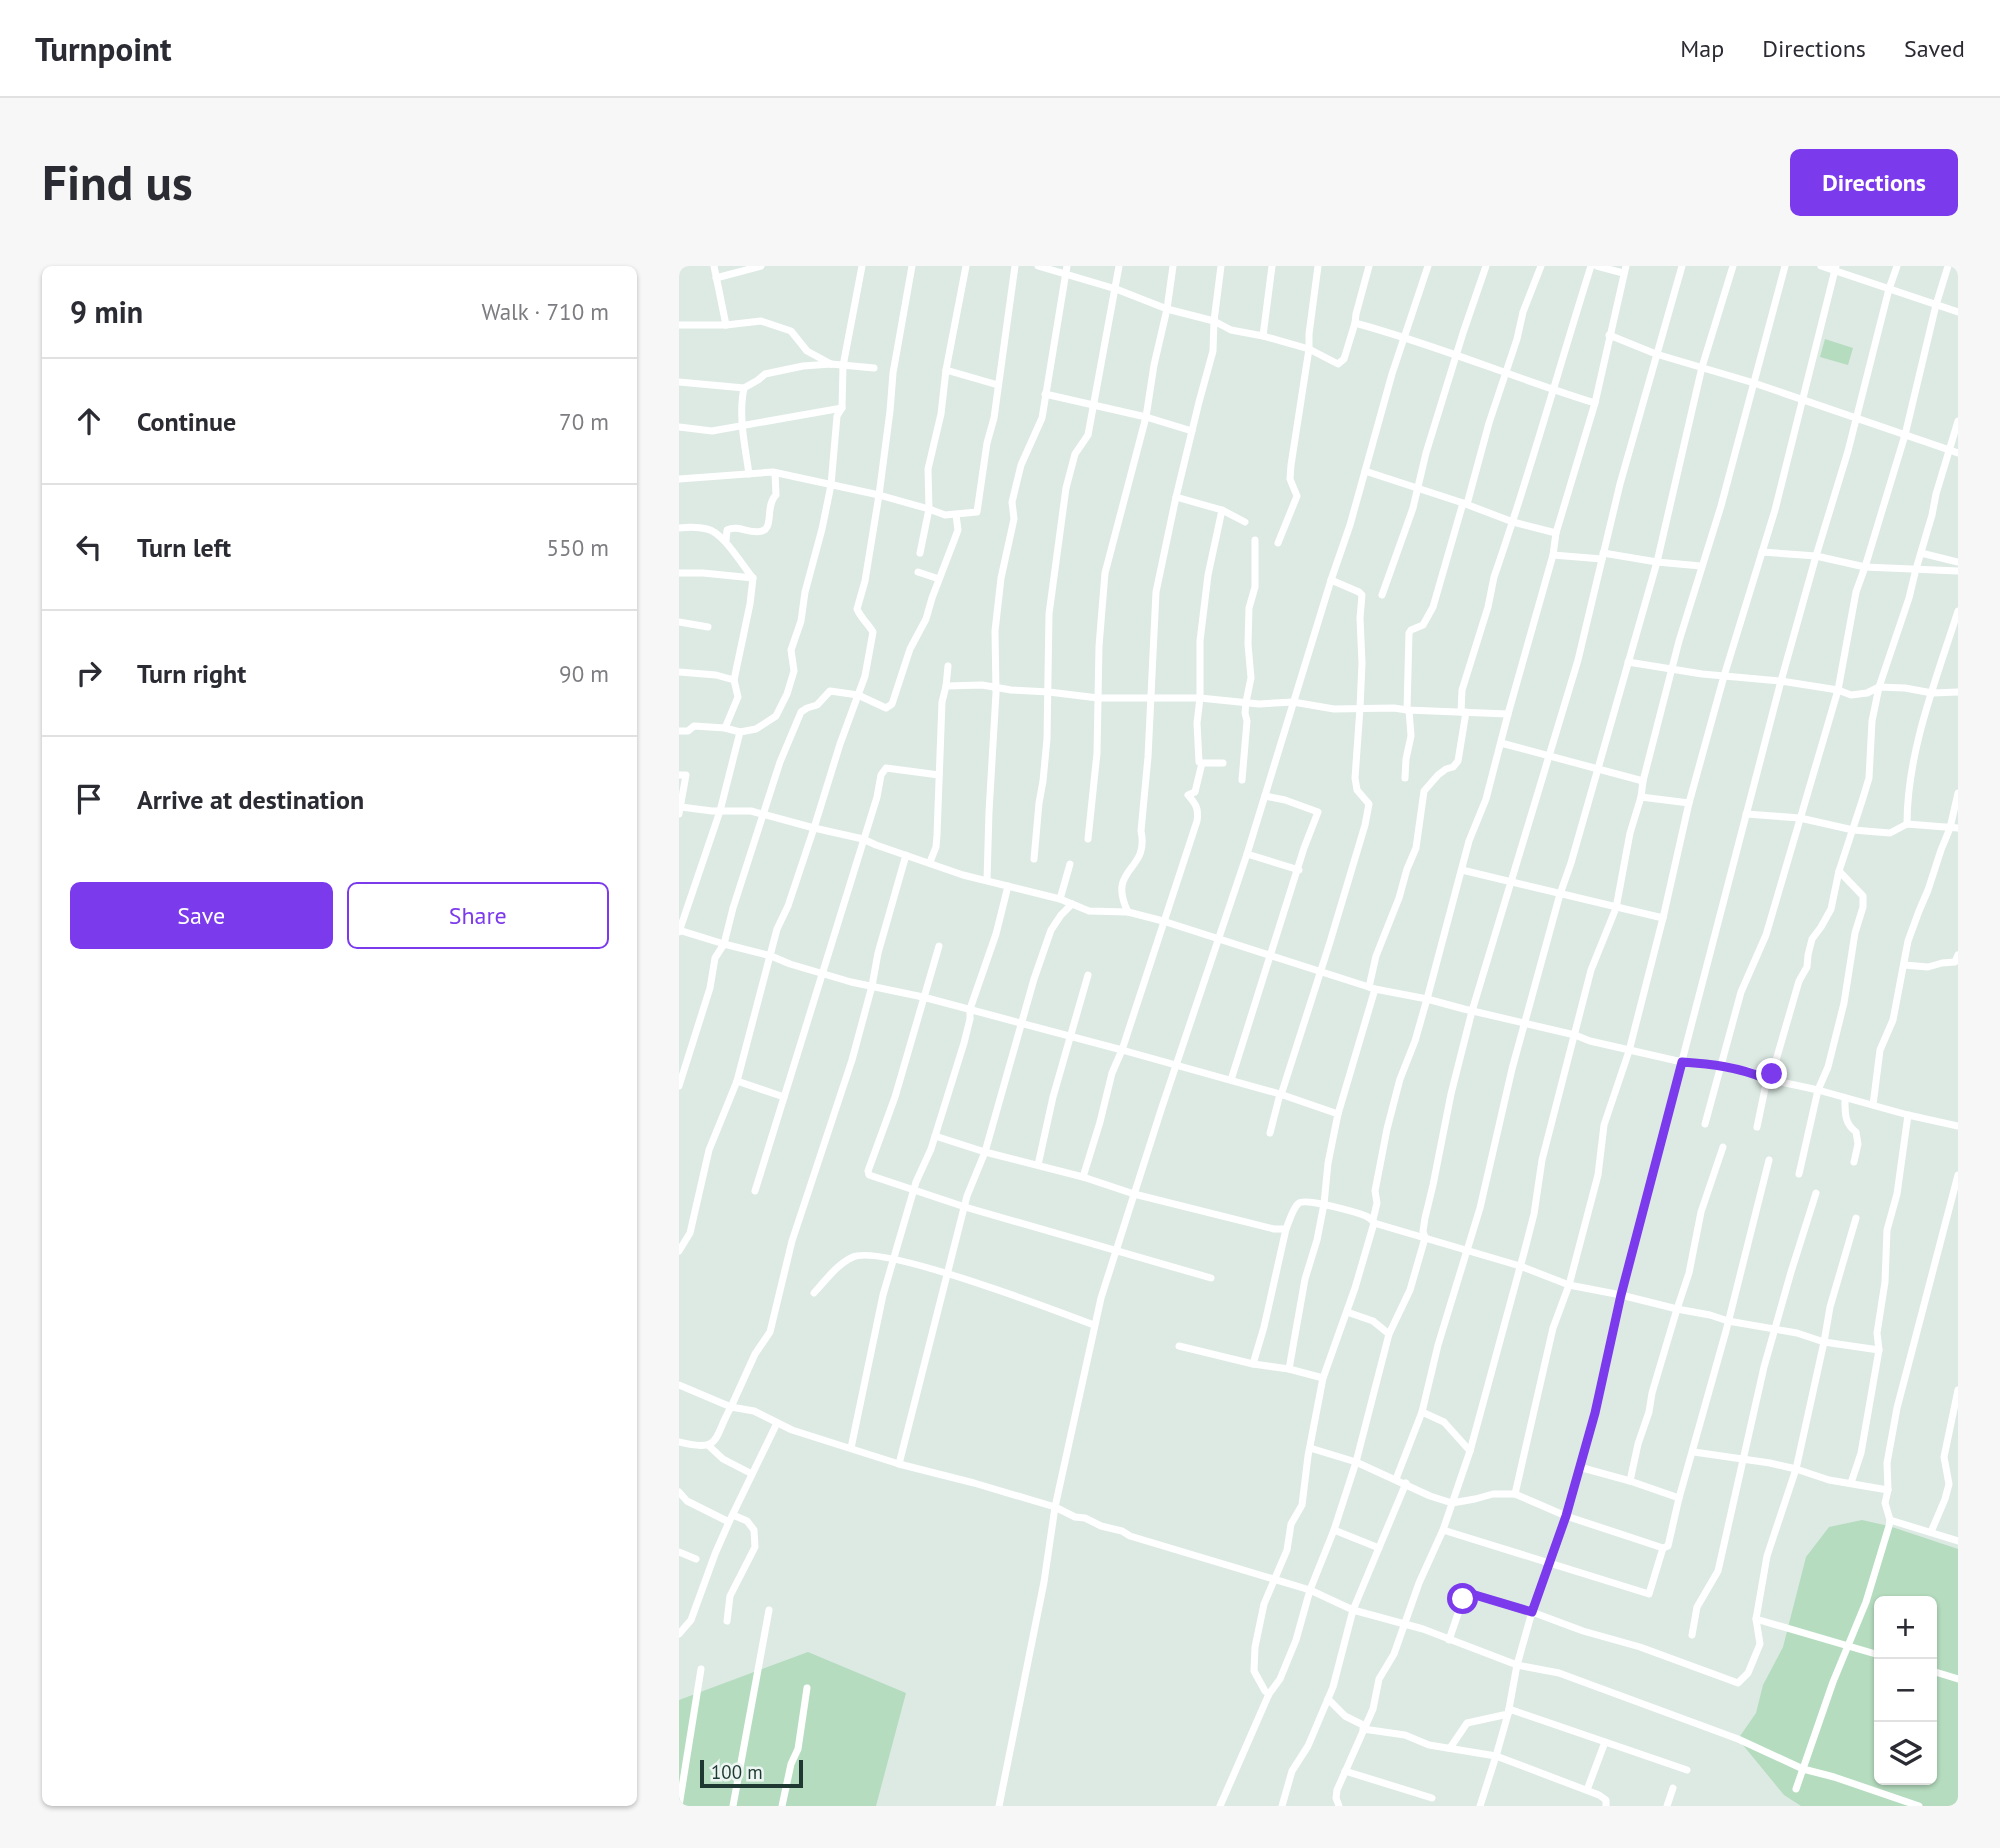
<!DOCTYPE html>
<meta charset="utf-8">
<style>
:root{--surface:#fff;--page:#f7f7f7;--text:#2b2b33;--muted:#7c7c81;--line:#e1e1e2;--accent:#7c3aed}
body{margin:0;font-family:"PT Sans",sans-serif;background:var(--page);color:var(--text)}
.controls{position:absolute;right:21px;bottom:21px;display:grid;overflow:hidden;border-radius:10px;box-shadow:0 2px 5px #0004}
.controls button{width:63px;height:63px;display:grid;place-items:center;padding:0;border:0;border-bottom:2px solid var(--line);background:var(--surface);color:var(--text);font:35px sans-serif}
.scale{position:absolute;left:21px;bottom:18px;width:103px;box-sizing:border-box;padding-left:7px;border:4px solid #1f3932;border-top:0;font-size:19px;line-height:24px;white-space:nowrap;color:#1f3932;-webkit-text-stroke:5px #edf6f2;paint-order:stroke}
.stop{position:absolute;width:21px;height:21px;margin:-16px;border:5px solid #7c3aed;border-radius:50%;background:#fff}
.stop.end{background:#7c3aed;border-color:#fff;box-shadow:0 2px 7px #0008}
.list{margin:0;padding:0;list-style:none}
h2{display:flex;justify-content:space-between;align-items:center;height:91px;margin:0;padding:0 28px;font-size:30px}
h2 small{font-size:23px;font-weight:400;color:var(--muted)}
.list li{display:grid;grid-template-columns:46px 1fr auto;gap:21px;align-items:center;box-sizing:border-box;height:126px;padding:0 28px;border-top:2px solid var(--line)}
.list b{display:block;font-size:26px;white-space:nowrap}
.list em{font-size:23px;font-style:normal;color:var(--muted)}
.actions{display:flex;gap:14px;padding:21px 28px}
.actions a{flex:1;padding:16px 0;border:2px solid var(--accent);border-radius:10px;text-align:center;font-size:24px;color:var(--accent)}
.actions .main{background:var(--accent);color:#fff}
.icon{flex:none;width:38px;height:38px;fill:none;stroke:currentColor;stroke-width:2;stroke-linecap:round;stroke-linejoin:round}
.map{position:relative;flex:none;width:1279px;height:1540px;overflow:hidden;border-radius:10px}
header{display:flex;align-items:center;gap:42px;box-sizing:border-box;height:98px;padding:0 35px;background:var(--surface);border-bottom:2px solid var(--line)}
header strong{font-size:33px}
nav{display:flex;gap:38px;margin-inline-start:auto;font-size:24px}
.intro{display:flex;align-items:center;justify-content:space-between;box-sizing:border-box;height:168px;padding:0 42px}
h1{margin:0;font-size:49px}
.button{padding:18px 32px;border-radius:10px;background:var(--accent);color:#fff;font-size:24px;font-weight:700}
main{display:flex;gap:42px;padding:0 42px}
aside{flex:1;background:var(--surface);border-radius:10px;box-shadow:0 2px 5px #0004}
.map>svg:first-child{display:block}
.green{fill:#b5dcbf;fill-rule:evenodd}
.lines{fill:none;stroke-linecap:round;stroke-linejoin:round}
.minor{stroke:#fff;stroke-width:7}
.route{stroke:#7c3aed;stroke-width:9}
</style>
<header>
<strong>Turnpoint</strong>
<nav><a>Map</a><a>Directions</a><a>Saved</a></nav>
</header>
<div class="intro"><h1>Find us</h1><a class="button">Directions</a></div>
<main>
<aside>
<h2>9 min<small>Walk · 710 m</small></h2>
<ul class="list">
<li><svg class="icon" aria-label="ahead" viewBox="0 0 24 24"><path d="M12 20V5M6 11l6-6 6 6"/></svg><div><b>Continue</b></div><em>70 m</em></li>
<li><svg class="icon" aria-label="left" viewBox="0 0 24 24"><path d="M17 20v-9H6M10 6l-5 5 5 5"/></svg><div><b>Turn left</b></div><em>550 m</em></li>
<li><svg class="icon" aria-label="right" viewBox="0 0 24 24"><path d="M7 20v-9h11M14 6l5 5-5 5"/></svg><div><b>Turn right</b></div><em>90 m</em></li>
<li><svg class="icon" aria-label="arrive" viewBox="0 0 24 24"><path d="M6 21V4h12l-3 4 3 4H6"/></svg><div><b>Arrive at destination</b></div></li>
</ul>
<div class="actions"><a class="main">Save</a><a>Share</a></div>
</aside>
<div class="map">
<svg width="1279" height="1540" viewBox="0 0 1279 1540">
<rect width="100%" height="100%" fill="#ddeae4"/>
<g class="green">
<polygon points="1146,73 1174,82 1169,99 1141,91"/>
<path d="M1183,1254l27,6 69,23v257h-157l-17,-11 -46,-56 18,-26 7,-28 20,-38 23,-90 23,-30zM1200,1335h53v179h-53z"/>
<polygon points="129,1386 227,1427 197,1540 0,1540 0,1434"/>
</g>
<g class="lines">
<g class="minor">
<polyline points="35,0 47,59"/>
<polyline points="359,0 437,23 488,43 535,55 552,64 584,70 630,83 659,98 665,93 676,57 677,48 690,0"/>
<polyline points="918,0 944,7"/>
<polyline points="1142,0 1279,46"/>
<polyline points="37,12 82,0"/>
<path d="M676,57c82,22 159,55 240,80"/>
<polyline points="0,59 47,59 82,55 112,65 128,85 152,98"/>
<polyline points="930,69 977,88 1075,117 1279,187"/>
<polyline points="584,70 593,0"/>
<polyline points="267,104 319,119"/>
<polyline points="0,116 65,122 79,114 86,108 124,100 152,98 195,102"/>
<path d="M65,122c-6,29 1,57 5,86"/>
<polyline points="366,128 467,151 513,165"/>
<polyline points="0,161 33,165 163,142"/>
<polyline points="686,205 784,237 834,256 877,267"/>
<polyline points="0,213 94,206 200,229 250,243 266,249 298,246 308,177 315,152 336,0"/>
<polyline points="497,231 543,244 566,256"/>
<polyline points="788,238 810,157 838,73 844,46 862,0"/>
<path d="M0,262c9,-1 20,-1 28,1 16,3 35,36 46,49l-3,26 -16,76 4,17 -13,31"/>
<path d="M47,275l1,-11c12,-6 23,5 35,1 12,-3 3,-26 14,-36l-1,-22"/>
<polyline points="599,277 618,230 611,213 612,199 630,83 630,68 639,0"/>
<polyline points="1083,286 1137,290 1186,301 1279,305"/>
<polyline points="241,287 250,243 249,203 262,148 267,104 287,0"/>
<polyline points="924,287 978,296 1022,300"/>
<polyline points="1242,287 1279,296"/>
<polyline points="874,289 923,293"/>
<polyline points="239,306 260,313"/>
<polyline points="0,307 24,307 74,312"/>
<polyline points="703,329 734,242 747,187 784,67 807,0"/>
<polyline points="0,356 29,361"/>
<polyline points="949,396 1023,408 1102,415 1159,424 1172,429 1188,427 1200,421 1226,422 1253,427 1279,426"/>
<polyline points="0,406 37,409 55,414"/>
<polyline points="267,420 269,400"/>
<polyline points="728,444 730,367 732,364 744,359 754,341 784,237"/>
<path d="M782,446l1,-22 26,-83 6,-30c36,-103 64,-207 97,-311"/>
<polyline points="0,465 9,465 15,460 46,462 61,466 77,463 97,450 108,428 115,405 112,384 122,355 126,326 143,263 152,219 158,150 163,142 164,100 183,0"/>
<polyline points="822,477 964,515"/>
<polyline points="523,497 520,496 518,457 521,432 521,375 529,309 543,244"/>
<polyline points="0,509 7,509 0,548"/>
<polyline points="726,512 727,493 732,470 730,444"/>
<polyline points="563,514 568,455 566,447 567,436 572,412 569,378 570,342 576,321 576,274"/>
<polyline points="962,531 1010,537"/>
<path d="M2,541l31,4h39l63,17 26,-84 25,-68 8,-44c-5,-8 -12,-14 -16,-23l8,-28 14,-86 11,-84 3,-38 19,-107"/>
<polyline points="1067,548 1121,552 1174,564 1211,567 1228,558 1279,562"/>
<path d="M1228,558c0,-72 29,-144 51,-213"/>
<polyline points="409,573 418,487 420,380 426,307 467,151 475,99 488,43 494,0"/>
<polyline points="568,588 620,604"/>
<polyline points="355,593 360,537 364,515 368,473 370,348 387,222 396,188 409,169 440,0"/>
<polyline points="251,596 257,581 258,569 263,436 267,420 303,419 332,424 370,426 419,432 521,432 580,438 614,436 655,443 715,442 728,444 829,448"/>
<polyline points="783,604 984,652"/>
<polyline points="308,614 310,546 317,427 316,365 322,312 335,253 333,236 342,199 363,152 388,0"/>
<polyline points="381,633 391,598"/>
<path d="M449,646c-22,-45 22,-40 13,-81l7,-74 8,-165 20,-95 23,-95 14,-51 1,-30 7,-55"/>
<path d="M0,664l45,14 47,12 19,8 61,18 72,15 199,53 75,-229c2,-12 -1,-17 -9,-26l7,-3 7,-29h21"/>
<polyline points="0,666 41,545 61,466"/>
<polyline points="260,680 216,831 189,905 190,909 286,941 532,1012"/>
<polyline points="1225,699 1249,701 1263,697 1276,696 1279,689"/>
<polyline points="690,721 697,690 720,632 728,603 737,582 745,525 759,509 767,503 774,501 779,495 787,446"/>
<polyline points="552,814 625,582 639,546 606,534 586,530"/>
<polyline points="58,815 105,831"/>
<polyline points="0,820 31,722 36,692 45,678 54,642 101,496 122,446 128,442 138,439 151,425 179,429 207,442 213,438 231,383 247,353 253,332 276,272 279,264 277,249"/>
<polyline points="602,829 651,676 686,559 690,538 678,524 676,512 681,442 683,397 681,352 683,329 680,326 652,314"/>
<path d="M1166,832c0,14 -1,25 11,34l2,12 -4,18"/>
<polyline points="1194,839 1201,784 1214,754 1229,675 1240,645 1249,624 1262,584 1271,562 1279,527"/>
<polyline points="1026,858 1062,726 1087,669 1159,424 1177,326 1186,301 1226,169 1257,39 1269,0"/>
<polyline points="1078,861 1088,813 1093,808 1120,715 1128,701 1129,689 1133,673 1142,661 1152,643 1160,605 1183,535 1190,512 1193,455 1200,421 1230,332 1237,303 1253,249 1257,228 1279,155"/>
<polyline points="591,867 601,828 659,848"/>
<path d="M256,870l50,16 98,25 51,17 140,35h12c3,-7 7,-22 13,-26 7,-5 57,9 67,13 6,3 5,3 8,7l146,43 49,19 52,10 56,14 33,6 18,6 69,12 27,9 55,8"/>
<polyline points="359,899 374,831 409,709"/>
<polyline points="1120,908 1139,824 1149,801 1165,737 1176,667 1184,641 1184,630 1160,605"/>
<polyline points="404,911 421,856 433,807 443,784 601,828"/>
<polyline points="76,925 198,531 202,509 207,502 260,509"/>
<polyline points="1177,952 1151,1041 1145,1076 1117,1203 1088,1290 1077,1353 1200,1389"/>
<polyline points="694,954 698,937 696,925 708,863 721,813 736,775 748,733 790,575 807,533 829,448 874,289 877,267 916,137 947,0"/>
<polyline points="0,985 11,967 30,884 58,815 98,663 109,640 135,562 184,573 197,579 284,609 381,633 410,645 449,646 484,655 696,723 748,733 785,743 896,769 911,775 1003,796 1043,799 1070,805 1088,813 1139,824 1229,849 1279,860"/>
<path d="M135,1027c11,-12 23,-29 39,-36 29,-13 204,54 241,68"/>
<polyline points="668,1046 694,1055 710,1068"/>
<polyline points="500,1080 574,1098 610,1103 644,1112"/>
<polyline points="574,1098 585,1061 607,963"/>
<polyline points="610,1103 626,1013 638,974 645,938 649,897 659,848 696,723"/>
<polyline points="0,1119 52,1141 76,1088 91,1066 113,975 173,794 193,720 199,687 227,589"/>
<polyline points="743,1146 765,1156 791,1185"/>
<path d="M0,1176c43,11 34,-4 52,-35l23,4 38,19 107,34 75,19 81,24 20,10 10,1 16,8 21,5 8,5 180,54 43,20 70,19 94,36 42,8 179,66 65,30 31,8 85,29"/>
<polyline points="30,1180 44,1193 73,1208"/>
<polyline points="172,1182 204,1029 237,916 252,883 285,777 291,753 291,743 317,668 329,620"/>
<polyline points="631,1182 677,1196 751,1230 773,1237 796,1233 814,1228 836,1228"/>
<polyline points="1015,1186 1091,1197 1117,1203 1150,1214 1209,1224"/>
<polyline points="220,1198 288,930 306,886 355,713 372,664 382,649 393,638"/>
<polyline points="900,1201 951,1215 1000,1232"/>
<polyline points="717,1213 743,1146 759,1079 801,942 833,803 881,628 892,597 978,296 1023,101 1054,0"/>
<polyline points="951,1215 959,1178 970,1146 973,1127 998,1043 1010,1007 1022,946 1044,881"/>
<polyline points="1172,1217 1182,1187 1200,1084 1198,1067 1206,1016 1208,964 1218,928 1229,849"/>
<polyline points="0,1226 8,1235 50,1256"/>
<polyline points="1211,1254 1279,1275"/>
<polyline points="655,1264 700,1282"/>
<polyline points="764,1264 970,1328 984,1282 989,1280 1000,1232 1047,1065 1090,894"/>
<polyline points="1252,1266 1266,1233 1270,1218 1265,1191 1279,1124"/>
<polyline points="984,1282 887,1250 836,1228 874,1062 890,1019 919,909 925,859 950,785 984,652 1010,537 1045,410 1096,244 1157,0"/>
<polyline points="0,1286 17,1293"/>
<polyline points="48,1355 51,1330 76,1281 75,1264 68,1255 54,1249"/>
<polyline points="0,1368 12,1354 36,1288 50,1256 98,1157"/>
<polyline points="1013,1369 1018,1341 1039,1305 1085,1101 1112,1006 1137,927"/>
<polyline points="770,1374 784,1333 791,1328 853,1346 904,1365 961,1381 1059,1417 1069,1407 1081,1378 1077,1353"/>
<polyline points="1253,1405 1279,1413"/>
<polyline points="590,1428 586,1425 575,1405 576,1381 585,1338 608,1284 612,1258 623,1239 629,1190 644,1112 676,1022 695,957"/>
<polyline points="649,1433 666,1450 686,1460"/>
<polyline points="830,1443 1008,1504"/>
<polyline points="684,1463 726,1469 750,1479 817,1490 829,1448"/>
<polyline points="771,1482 788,1457 829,1448 838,1399 853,1346 887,1250 916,1147 942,1029 1102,415 1137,290 1169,185 1210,23 1218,0"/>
<polyline points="666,1505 753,1532"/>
<polyline points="1117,1523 1154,1416 1187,1336 1210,1260 1211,1254 1206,1237 1209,1224 1208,1197 1218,1142 1279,909"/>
<polyline points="908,1524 926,1476"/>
<polyline points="0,1540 22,1403"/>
<polyline points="54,1540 90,1344"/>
<polyline points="103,1540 112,1498 119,1483 128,1422"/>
<polyline points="320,1540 365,1316 376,1241 422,1032 482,844 568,588 652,314 671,259 713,108 749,0"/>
<polyline points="541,1540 590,1428 601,1413 617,1374 631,1324 655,1264 677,1196 710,1068 731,1024 746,972 744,965 746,952 754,919 772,828 793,745 899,394 941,218 1003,0"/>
<polyline points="603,1540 613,1505 629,1480 654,1421 674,1344 727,1217"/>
<polyline points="660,1540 657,1532 658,1524 694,1443 700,1413 715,1388 740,1317 764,1264 791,1185 846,983 855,948 863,894 912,704 937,642 951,567 962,531 964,515 1000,375 1042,240 1106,0"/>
<polyline points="801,1540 817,1490 920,1529 927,1534 927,1540"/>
<polyline points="988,1540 994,1522"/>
</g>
</g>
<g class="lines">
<path class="route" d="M784,1333l6,-5 6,1 57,17 34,-96 29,-103 26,-118 61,-233c30,2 56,5 85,17l5,-5"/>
</g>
</svg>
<div class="controls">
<button>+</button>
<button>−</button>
<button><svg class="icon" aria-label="layers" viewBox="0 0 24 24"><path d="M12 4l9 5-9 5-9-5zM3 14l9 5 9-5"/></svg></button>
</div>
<div class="scale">100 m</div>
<div class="stop" style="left:784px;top:1333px"></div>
<div class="stop end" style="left:1093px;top:808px"></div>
</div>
</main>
